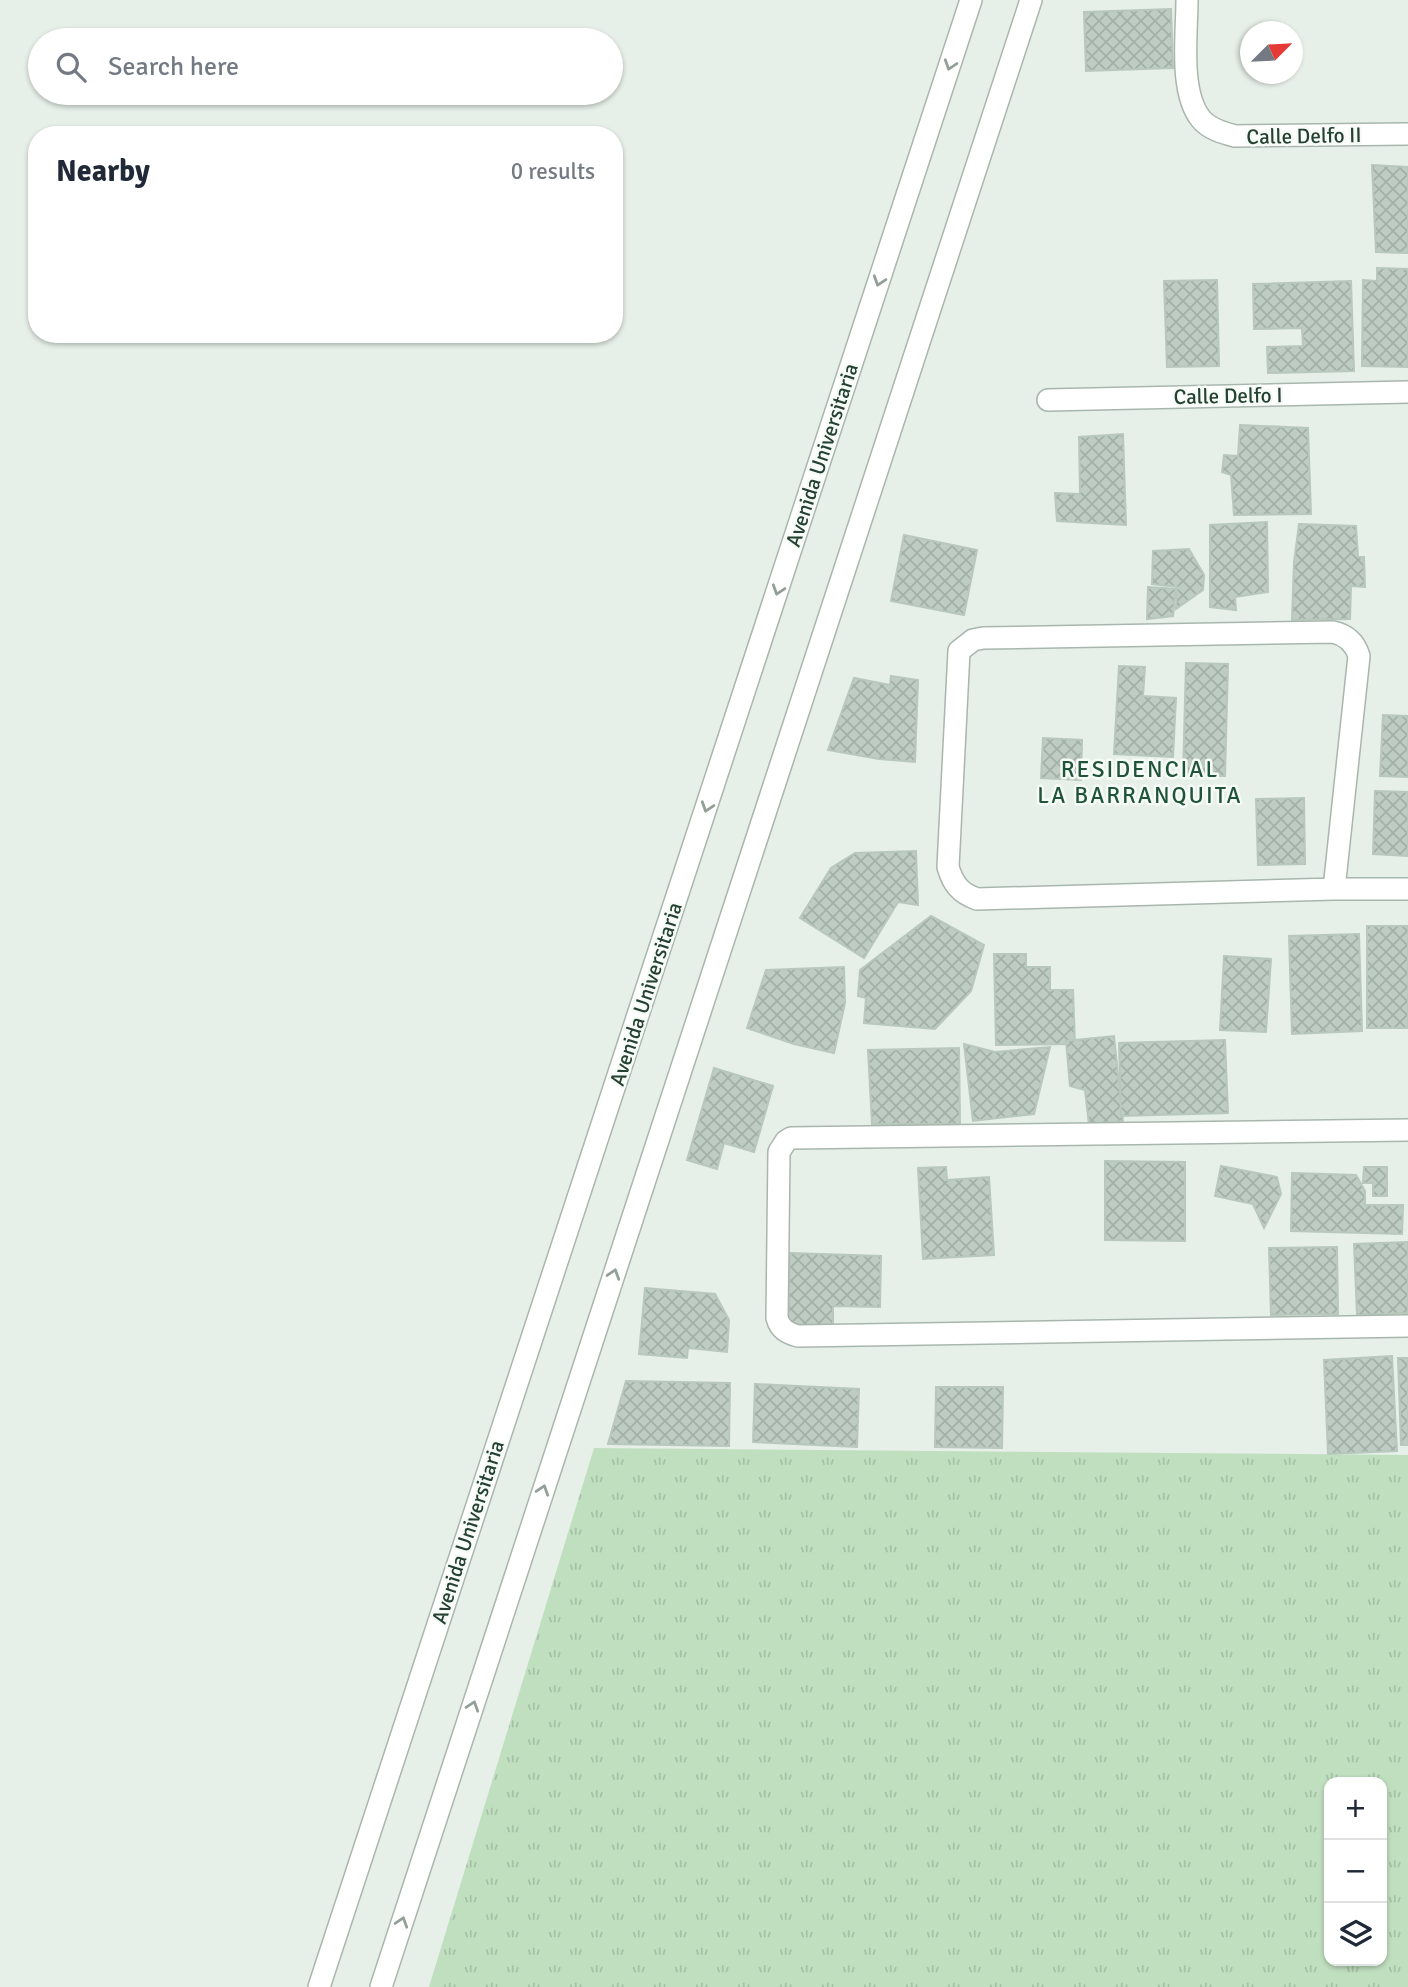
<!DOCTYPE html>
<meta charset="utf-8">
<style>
:root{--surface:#fff;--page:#f6f6f7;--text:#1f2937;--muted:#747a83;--line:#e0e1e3}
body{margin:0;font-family:Signika,sans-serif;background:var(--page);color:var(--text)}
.controls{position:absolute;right:21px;bottom:21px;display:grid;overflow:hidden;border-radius:14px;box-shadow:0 2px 5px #0004}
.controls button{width:63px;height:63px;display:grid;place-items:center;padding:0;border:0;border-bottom:2px solid var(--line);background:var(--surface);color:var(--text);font:35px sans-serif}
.compass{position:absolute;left:1240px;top:21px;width:63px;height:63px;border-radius:50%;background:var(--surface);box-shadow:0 2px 5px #0004;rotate:66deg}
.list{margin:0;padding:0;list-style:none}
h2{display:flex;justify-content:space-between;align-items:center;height:91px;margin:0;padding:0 28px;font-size:30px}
h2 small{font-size:23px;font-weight:400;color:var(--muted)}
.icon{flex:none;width:38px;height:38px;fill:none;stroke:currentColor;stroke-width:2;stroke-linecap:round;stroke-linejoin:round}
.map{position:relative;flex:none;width:1408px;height:1987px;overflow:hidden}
.search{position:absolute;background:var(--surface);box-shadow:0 2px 5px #0004;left:28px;top:28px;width:595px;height:77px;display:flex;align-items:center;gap:18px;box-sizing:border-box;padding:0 24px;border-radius:38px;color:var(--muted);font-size:26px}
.panel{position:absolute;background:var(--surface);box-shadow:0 2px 5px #0004;left:28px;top:126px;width:595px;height:217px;border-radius:28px}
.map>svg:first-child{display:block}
.grass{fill:url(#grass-tufts);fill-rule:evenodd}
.building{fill:url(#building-cross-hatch);stroke:#b8c8bd;stroke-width:2}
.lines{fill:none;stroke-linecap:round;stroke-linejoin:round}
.street-casing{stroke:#a8b7ad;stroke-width:24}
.street{stroke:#fff;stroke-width:21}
.oneway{stroke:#92a098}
.labels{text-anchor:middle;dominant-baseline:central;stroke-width:5;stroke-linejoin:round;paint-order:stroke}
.street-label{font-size:21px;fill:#244131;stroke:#f7fbf7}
.neighbourhood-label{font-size:23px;letter-spacing:2px;fill:#205438;stroke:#f7fbf7}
</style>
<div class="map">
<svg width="1408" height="1987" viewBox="0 0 1408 1987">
<defs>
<pattern id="grass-tufts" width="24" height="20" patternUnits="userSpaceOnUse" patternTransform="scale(1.75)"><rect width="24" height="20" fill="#c0dfbf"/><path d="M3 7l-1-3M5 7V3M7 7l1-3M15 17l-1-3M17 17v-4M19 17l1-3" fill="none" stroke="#a5c1a5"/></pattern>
<pattern id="building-cross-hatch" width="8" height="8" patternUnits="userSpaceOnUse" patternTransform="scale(1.75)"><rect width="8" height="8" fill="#beccc3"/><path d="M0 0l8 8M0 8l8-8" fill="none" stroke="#a3b0a8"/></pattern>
</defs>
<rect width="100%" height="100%" fill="#e6efe8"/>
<path class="grass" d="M594,1448l814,7v532h-979zM1329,1782h53v179h-53z"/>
<g class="building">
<polygon points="1171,9 1173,68 1086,71 1084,12"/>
<polygon points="1372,165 1408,167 1408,253 1376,252"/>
<polygon points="1377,268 1408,269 1408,367 1362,366 1363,280 1377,281"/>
<polygon points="1217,280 1219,366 1167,367 1164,281"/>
<polygon points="1351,281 1354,371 1268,373 1267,347 1303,346 1302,328 1254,329 1253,284"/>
<polygon points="1240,425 1308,428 1311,514 1234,515 1231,475 1222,472 1224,455 1238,456"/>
<polygon points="1123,434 1126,525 1057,521 1055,493 1080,494 1079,437"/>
<polygon points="1267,522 1268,592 1235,597 1236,610 1210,607 1210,525"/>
<polygon points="1299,524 1356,526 1358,557 1364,557 1365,587 1351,586 1350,619 1292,620 1294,562"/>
<polygon points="904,535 977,550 964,615 891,601"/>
<polygon points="1189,549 1204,575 1203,590 1176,609 1177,587 1152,584 1153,551"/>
<polygon points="1148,587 1176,589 1173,616 1147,619"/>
<polygon points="1186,663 1228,664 1225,776 1183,775"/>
<polygon points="1119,666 1145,667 1143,696 1176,698 1173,757 1114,754"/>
<polygon points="891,676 918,680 915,762 879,759 828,750 854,678 890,685"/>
<polygon points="1383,715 1408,716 1408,777 1380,776"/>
<polygon points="1043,738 1082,740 1081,780 1041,778"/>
<polygon points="1375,791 1408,792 1408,856 1373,854"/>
<polygon points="1304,798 1305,864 1258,865 1256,799"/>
<polygon points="916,851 918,905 898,902 864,958 800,918 831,868 855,853"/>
<polygon points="931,916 984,945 971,991 935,1029 864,1023 866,998 858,996 860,970"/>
<rect x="1367" y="926" width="41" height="102"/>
<polygon points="1359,934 1362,1031 1292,1034 1289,936"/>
<polygon points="994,954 1026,954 1026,967 1050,967 1050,990 1073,990 1075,1044 996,1045"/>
<polygon points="1224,956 1271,959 1266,1032 1220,1030"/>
<polygon points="844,967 845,1003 834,1053 794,1044 747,1028 766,970"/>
<polygon points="1114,1036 1123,1121 1089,1125 1085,1090 1070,1086 1066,1041"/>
<polygon points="1225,1040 1228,1113 1121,1116 1119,1043"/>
<polygon points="964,1044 995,1052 1050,1047 1034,1114 973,1121"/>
<polygon points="959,1048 960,1124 872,1124 868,1050"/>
<polygon points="714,1068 773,1086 754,1152 724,1143 717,1169 687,1160"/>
<polygon points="1105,1161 1185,1162 1185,1241 1105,1240"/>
<polygon points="1221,1166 1277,1177 1281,1194 1264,1228 1253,1204 1215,1196"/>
<polygon points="946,1167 947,1180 989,1177 994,1255 923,1259 918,1168"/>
<polygon points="1364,1167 1387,1167 1387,1196 1373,1196 1373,1183 1363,1183"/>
<polygon points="1292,1173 1356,1175 1365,1191 1365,1205 1403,1205 1402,1234 1291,1231"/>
<polygon points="1408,1242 1408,1313 1357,1315 1354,1244"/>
<polygon points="1337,1247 1338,1314 1271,1315 1269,1248"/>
<polygon points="790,1253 881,1256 880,1307 833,1306 833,1333 788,1332"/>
<polygon points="645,1288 715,1294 729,1320 727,1352 688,1348 687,1358 639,1354"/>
<polygon points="1392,1356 1397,1451 1328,1454 1324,1360"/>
<polygon points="1398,1358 1408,1358 1408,1445 1401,1445"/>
<polygon points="626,1381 730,1383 729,1446 608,1444"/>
<polygon points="755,1384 859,1389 857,1447 753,1442"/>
<polygon points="936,1387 1003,1387 1002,1448 935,1447"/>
</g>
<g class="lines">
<defs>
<g id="street">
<path d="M1187,0c0,34 -8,92 14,119 8,10 22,14 34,17l173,-2"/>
<polyline points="1048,400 1408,392"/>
<path d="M1334,889l25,-233c-4,-13 -12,-21 -26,-24l-350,6 -10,2 -14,11 -11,216c5,17 12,26 29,32l357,-10h74"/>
<path d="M1408,1130l-617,8 -5,3 -7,11 -2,166c3,11 10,15 21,18l610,-10"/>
<polyline points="319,1987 971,0"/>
<polyline points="381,1987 1031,0"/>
</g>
</defs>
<use href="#street" class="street-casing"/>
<use href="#street" class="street"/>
</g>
<defs><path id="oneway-chevron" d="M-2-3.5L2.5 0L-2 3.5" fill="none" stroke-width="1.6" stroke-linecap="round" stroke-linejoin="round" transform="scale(1.75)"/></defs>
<g class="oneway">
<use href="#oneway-chevron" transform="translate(950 65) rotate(108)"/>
<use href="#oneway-chevron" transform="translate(879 281) rotate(108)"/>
<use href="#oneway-chevron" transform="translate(778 590) rotate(108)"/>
<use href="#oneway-chevron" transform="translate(707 807) rotate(108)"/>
<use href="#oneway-chevron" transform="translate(614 1274) rotate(-72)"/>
<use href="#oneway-chevron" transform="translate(543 1490) rotate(-72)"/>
<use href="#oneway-chevron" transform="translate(473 1706) rotate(-72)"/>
<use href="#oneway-chevron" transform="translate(402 1922) rotate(-72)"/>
</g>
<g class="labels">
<g class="street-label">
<text transform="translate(1304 136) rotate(-1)">Calle Delfo II</text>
<text transform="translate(1228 396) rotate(-1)">Calle Delfo I</text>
<text transform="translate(822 455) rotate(-72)">Avenida Universitaria</text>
<text transform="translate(646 994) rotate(-72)">Avenida Universitaria</text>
<text transform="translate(468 1532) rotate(-72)">Avenida Universitaria</text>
</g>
<g class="neighbourhood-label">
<text x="1140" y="769">RESIDENCIAL<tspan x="1140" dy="26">LA BARRANQUITA</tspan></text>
</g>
</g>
</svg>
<div class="controls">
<button>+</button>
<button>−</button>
<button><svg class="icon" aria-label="layers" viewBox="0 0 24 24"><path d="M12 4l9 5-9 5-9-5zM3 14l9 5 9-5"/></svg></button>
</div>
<svg class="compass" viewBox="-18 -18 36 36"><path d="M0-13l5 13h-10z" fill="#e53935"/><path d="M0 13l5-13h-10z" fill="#747a83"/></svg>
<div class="search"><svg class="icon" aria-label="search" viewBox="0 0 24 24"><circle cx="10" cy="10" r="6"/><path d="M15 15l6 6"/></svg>Search here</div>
<section class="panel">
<h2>Nearby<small>0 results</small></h2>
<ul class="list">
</ul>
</section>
</div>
